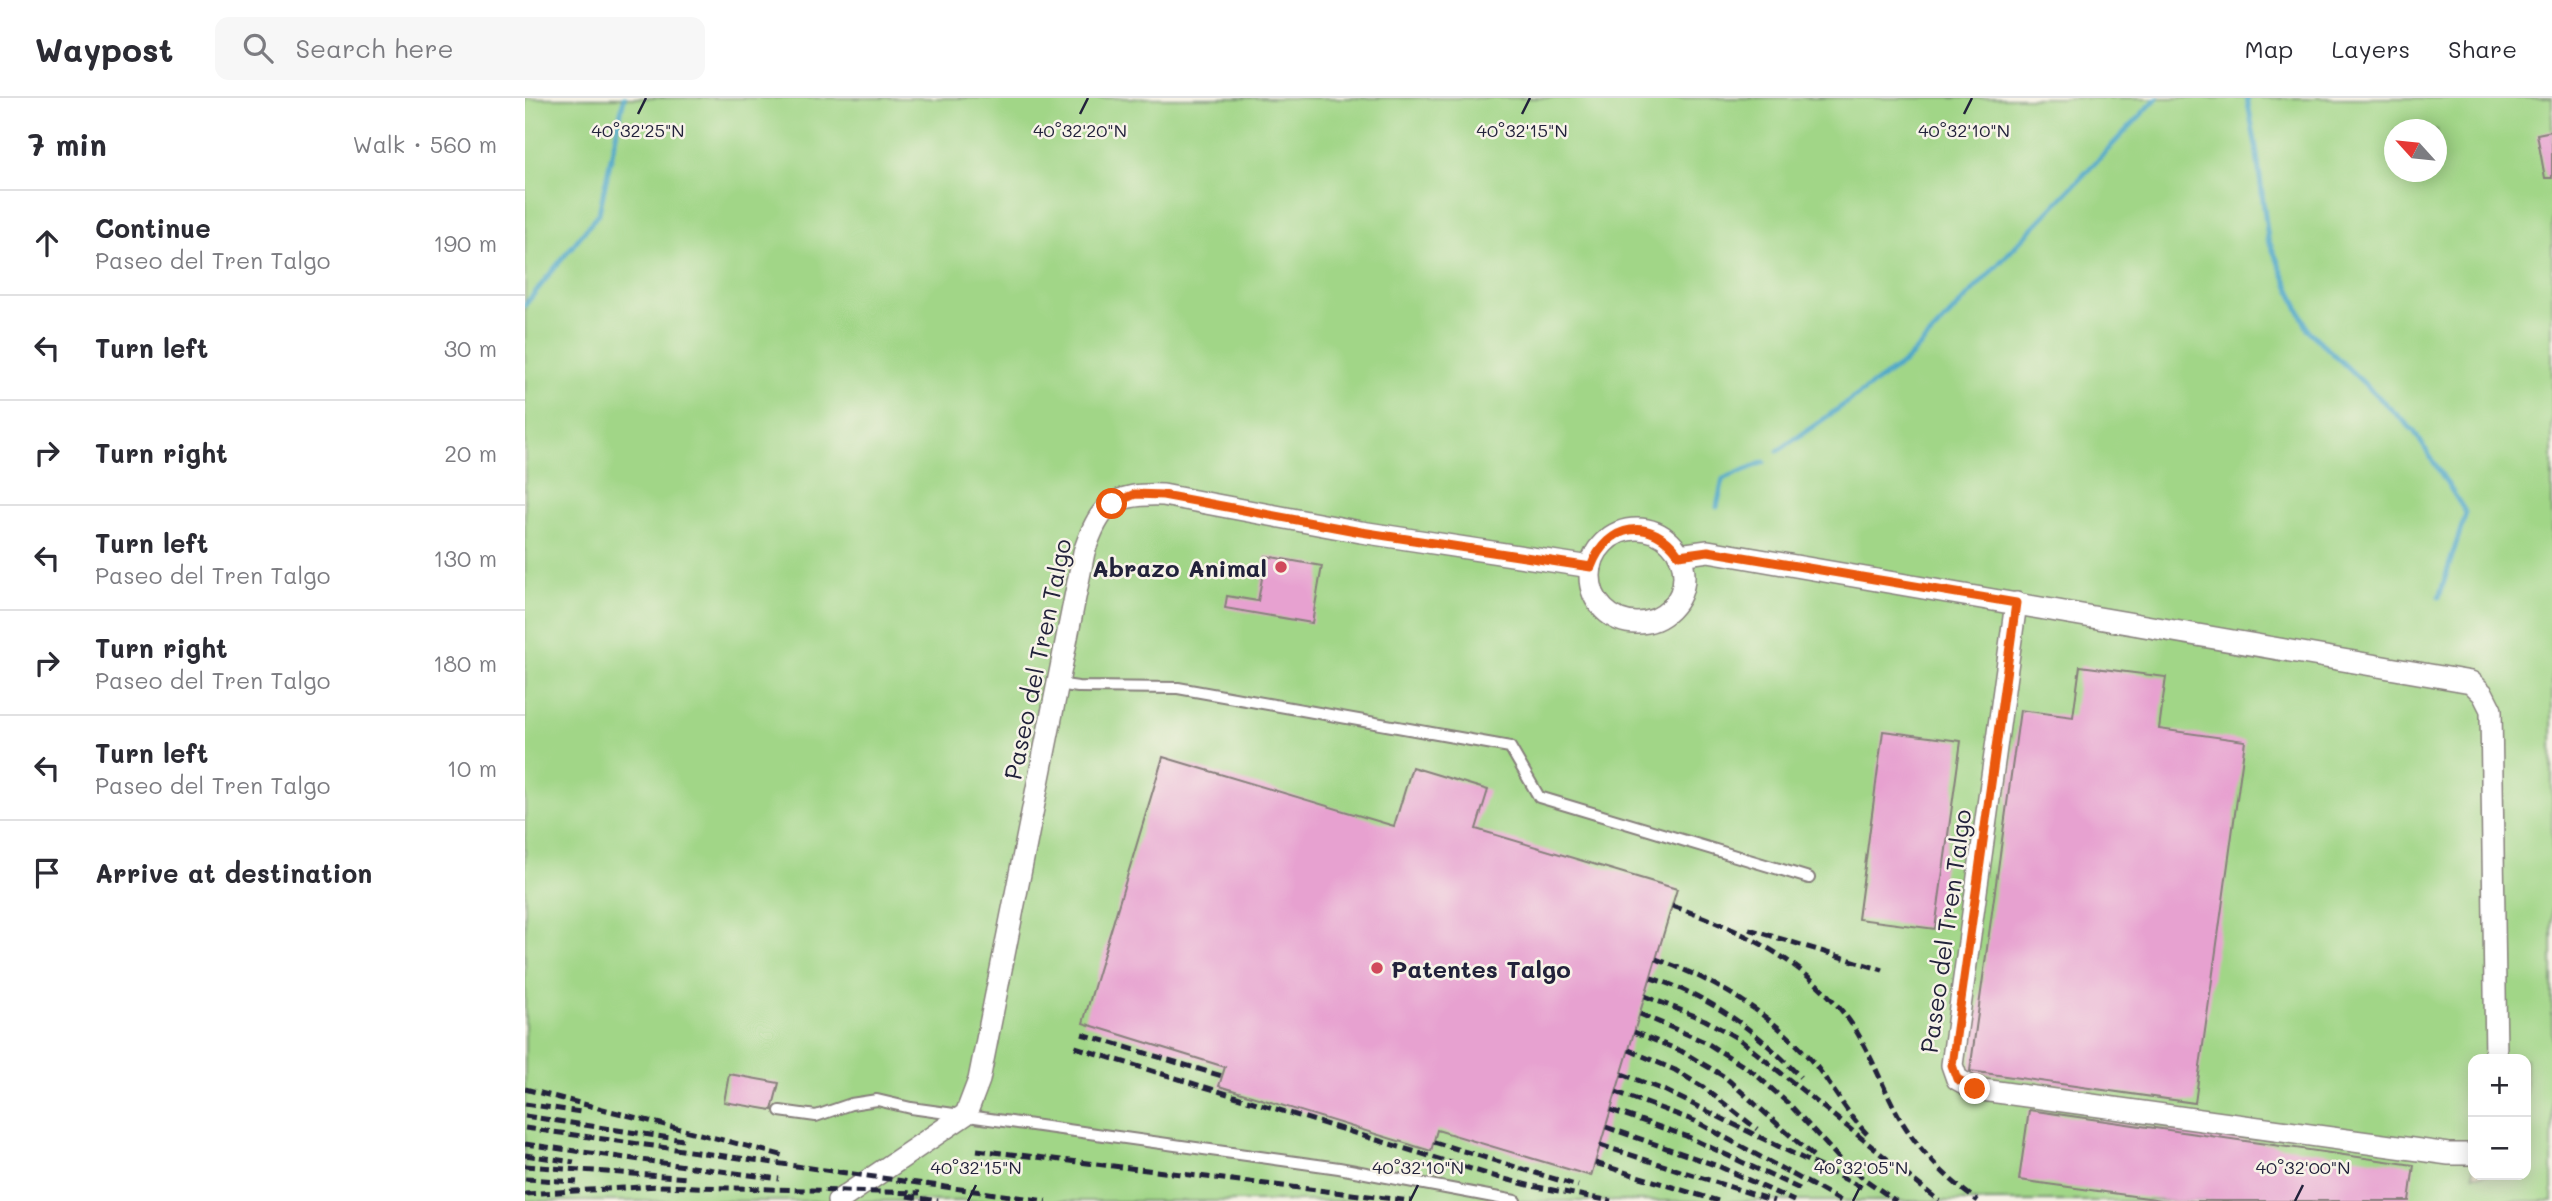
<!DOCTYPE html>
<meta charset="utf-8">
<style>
:root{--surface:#fff;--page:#f7f7f7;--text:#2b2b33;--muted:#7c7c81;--line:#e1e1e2}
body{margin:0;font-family:Mali,sans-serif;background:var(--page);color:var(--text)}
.controls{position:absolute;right:21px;bottom:21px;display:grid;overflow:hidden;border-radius:14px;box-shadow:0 4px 18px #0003}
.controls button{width:63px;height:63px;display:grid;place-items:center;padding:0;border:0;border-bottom:2px solid var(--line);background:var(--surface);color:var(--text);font:35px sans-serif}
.compass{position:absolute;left:1859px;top:21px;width:63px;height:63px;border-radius:50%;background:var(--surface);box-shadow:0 4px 18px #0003;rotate:297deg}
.stop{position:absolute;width:21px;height:21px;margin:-16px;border:5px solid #ea580c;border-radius:50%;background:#fff}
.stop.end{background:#ea580c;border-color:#fff;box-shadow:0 2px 7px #0008}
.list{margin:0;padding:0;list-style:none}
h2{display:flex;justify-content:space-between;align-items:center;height:91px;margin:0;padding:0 28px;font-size:30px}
h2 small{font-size:23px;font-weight:400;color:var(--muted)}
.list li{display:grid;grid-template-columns:46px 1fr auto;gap:21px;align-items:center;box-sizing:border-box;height:105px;padding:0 28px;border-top:2px solid var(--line)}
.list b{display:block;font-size:26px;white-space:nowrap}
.list p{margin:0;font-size:23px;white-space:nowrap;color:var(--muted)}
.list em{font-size:23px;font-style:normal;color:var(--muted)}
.icon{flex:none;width:38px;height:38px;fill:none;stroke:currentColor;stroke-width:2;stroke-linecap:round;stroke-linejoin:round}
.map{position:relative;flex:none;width:2027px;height:1103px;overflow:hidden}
header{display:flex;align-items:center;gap:42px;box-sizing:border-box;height:98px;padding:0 35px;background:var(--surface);border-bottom:2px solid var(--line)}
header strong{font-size:33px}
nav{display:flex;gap:38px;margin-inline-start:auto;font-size:24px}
.search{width:490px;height:63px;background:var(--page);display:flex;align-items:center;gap:18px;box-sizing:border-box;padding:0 24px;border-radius:14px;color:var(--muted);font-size:26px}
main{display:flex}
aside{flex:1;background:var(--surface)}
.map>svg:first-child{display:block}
.green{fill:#a1d687;stroke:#627c61;stroke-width:2;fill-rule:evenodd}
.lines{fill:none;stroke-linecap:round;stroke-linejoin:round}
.stream{stroke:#48a6c7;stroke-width:5}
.building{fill:#e7a1d0}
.lane-casing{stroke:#87807c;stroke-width:14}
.street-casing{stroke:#87807c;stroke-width:24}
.lane{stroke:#fff;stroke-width:10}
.street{stroke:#fff;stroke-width:21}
.rail{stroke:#22223b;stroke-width:5;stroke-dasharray:10 5;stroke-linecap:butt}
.route{stroke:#ea580c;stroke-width:9}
.ticks{fill:none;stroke:#22223b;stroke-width:2.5}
.poi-dot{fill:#d1495b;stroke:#f7f3e8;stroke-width:2.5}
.labels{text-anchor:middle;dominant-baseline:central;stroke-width:5;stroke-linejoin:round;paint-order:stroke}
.poi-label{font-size:24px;font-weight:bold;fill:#22223b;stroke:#f7f3e8;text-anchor:end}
.street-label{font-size:24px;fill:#22223b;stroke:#f7f3e8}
.ticks-label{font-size:18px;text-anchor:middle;fill:#22223b;stroke:#f7f3e8;stroke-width:5;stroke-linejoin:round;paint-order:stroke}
</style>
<header>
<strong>Waypost</strong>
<div class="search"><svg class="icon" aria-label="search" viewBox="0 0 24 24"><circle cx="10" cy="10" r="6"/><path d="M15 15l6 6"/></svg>Search here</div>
<nav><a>Map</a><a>Layers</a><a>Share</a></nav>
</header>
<main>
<aside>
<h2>7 min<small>Walk · 560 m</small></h2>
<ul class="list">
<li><svg class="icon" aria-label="ahead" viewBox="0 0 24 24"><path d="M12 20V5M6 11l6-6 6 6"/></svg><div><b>Continue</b><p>Paseo del Tren Talgo</p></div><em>190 m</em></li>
<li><svg class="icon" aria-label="left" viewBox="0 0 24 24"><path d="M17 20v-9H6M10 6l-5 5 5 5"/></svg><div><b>Turn left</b></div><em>30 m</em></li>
<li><svg class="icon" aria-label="right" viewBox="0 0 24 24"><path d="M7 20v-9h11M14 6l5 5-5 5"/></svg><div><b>Turn right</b></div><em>20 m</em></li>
<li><svg class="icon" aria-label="left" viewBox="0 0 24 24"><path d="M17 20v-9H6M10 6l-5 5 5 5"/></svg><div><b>Turn left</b><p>Paseo del Tren Talgo</p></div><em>130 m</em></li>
<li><svg class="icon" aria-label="right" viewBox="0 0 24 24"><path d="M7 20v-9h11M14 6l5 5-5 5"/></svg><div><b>Turn right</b><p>Paseo del Tren Talgo</p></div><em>180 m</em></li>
<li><svg class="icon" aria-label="left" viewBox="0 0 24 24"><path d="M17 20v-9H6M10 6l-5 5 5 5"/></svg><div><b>Turn left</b><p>Paseo del Tren Talgo</p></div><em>10 m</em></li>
<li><svg class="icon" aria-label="arrive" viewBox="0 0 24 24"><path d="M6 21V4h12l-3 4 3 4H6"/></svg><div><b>Arrive at destination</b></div></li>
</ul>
</aside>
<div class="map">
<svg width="2027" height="1103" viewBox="0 0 2027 1103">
<rect width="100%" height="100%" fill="#f7f3e8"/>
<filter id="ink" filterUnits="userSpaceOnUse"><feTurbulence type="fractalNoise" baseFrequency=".0143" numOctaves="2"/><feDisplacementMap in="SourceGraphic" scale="14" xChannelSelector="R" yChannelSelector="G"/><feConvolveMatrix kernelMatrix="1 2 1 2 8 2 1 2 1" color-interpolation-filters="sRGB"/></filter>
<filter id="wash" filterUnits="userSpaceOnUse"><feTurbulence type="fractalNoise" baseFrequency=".00686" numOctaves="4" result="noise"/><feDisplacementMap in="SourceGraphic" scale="28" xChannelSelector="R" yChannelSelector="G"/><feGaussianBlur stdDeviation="1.57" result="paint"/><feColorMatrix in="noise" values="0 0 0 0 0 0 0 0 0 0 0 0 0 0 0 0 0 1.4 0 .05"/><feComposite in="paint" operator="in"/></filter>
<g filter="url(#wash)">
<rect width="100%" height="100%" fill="#ecdfbd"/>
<path class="green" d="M0,0h2027v1103h-2027zM1870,32h42v42h-42zM1948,961h53v116h-53z"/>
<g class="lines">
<g class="stream">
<polyline points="1722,0 1731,49 1743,141 1783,232 1889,333 1941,415 1914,499"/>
<polyline points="0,207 74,115 99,0"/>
<polyline points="1253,353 1380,264 1632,0"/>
<polyline points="1192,409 1198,381 1239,364"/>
</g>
</g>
<g id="blocks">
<g class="building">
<polygon points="2027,33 2027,80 2020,80 2012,36"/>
<polygon points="741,458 797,468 787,525 700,510 702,498 733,503"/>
<polygon points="1555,568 1641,579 1634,631 1720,643 1670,1005 1445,973 1495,612 1548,619"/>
<polygon points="1358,633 1436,643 1410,831 1333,821"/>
<polygon points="638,659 869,728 887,669 963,692 951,731 1152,791 1066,1078 912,1032 906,1053 694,988 700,969 558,925"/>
<polygon points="204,976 254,985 247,1012 199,1004"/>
<polygon points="1504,1012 1889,1067 1884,1103 1644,1103 1494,1082"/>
</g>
</g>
</g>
<g filter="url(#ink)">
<use href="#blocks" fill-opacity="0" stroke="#87807c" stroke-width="2"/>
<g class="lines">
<defs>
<g id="lane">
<polyline points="532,586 553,589 653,590 985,649 1014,699 1284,780"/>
<polyline points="255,1013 291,1018 326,1006 352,1002 386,1010 814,1070 990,1103"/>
</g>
<g id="street">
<circle cx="1112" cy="478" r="47"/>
<polyline points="1154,457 1183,453 1946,584 1958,596 1966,612 1971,961"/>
<polyline points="1491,505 1427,967 1432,981 1450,991 1924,1056 1948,1056"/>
<path d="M313,1103l128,-87 13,-34 105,-528c16,-47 28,-59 79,-57l198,37 230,35"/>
</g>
</defs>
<use href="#lane" class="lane-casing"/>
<use href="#street" class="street-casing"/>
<use href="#lane" class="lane"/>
<use href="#street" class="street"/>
<g class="rail">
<path d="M1147,808c72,24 140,58 183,123 18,29 29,62 46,91 19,32 47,60 77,81"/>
<polyline points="1224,831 1358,872"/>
<path d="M1131,861c62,22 118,56 160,107 18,23 32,49 52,69"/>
<path d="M1126,880c60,18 107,54 149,99"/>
<polyline points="1120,898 1180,922 1214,941 1414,1103"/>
<polyline points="1115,916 1180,944 1228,974 1266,1008 1322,1069 1371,1103"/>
<polyline points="1109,934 1156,953 1200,979 1288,1058"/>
<polyline points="557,936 697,978"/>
<polyline points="550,949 972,1079 1007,1088 1086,1103"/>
<polyline points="1104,952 1150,972 1178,989 1232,1031"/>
<polyline points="1097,976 1141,993 1340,1091"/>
<polyline points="0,991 260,1058"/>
<polyline points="1091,994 1170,1023 1316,1103"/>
<polyline points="0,1006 56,1014"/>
<polyline points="1086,1012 1161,1038 1279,1093"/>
<polyline points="0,1018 158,1042"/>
<polyline points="1081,1029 1193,1068 1269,1103"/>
<polyline points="0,1030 521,1103"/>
<polyline points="909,1044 1053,1088"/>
<polyline points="0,1046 254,1081"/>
<polyline points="1075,1047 1249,1103"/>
<polyline points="452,1052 886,1103"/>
<polyline points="0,1057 49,1064"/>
<polyline points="1070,1065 1193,1103"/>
<polyline points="0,1068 164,1080"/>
<polyline points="0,1081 52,1084"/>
<polyline points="0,1096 132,1088 395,1095"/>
<polyline points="382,1098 413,1103"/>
</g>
</g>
</g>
<g class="lines" filter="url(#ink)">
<path class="route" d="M587,406l23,-10 28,1 198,37 230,35c16,-44 61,-51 88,-12l29,-4 308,52 -64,462 5,14 18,10"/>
</g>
<path class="ticks" d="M113,16l8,-16M555,16l8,-16M997,16l8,-16M1439,16l8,-16M443,1103l8,-16M885,1103l8,-16M1328,1103l8,-16M1770,1103l8,-16"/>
<g class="poi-dot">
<circle cx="756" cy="469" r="7"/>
<circle cx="852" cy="870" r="7"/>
</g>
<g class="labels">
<g class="poi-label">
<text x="742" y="469">Abrazo Animal</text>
<text x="866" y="870" text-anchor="start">Patentes Talgo</text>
</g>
<g class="street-label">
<text transform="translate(512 561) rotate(-78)">Paseo del Tren Talgo</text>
<text transform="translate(1420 833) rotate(-82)">Paseo del Tren Talgo</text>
</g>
</g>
<g class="ticks-label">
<text x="113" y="39">40°32'25"N</text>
<text x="555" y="39">40°32'20"N</text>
<text x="997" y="39">40°32'15"N</text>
<text x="1439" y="39">40°32'10"N</text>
<text x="451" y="1076">40°32'15"N</text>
<text x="893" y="1076">40°32'10"N</text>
<text x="1336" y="1076">40°32'05"N</text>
<text x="1778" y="1076">40°32'00"N</text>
</g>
</svg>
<div class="controls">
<button>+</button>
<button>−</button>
</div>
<svg class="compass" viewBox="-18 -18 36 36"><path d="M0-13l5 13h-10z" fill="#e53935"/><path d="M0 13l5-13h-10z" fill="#7c7c81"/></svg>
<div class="stop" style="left:587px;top:406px"></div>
<div class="stop end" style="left:1450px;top:991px"></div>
</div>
</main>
